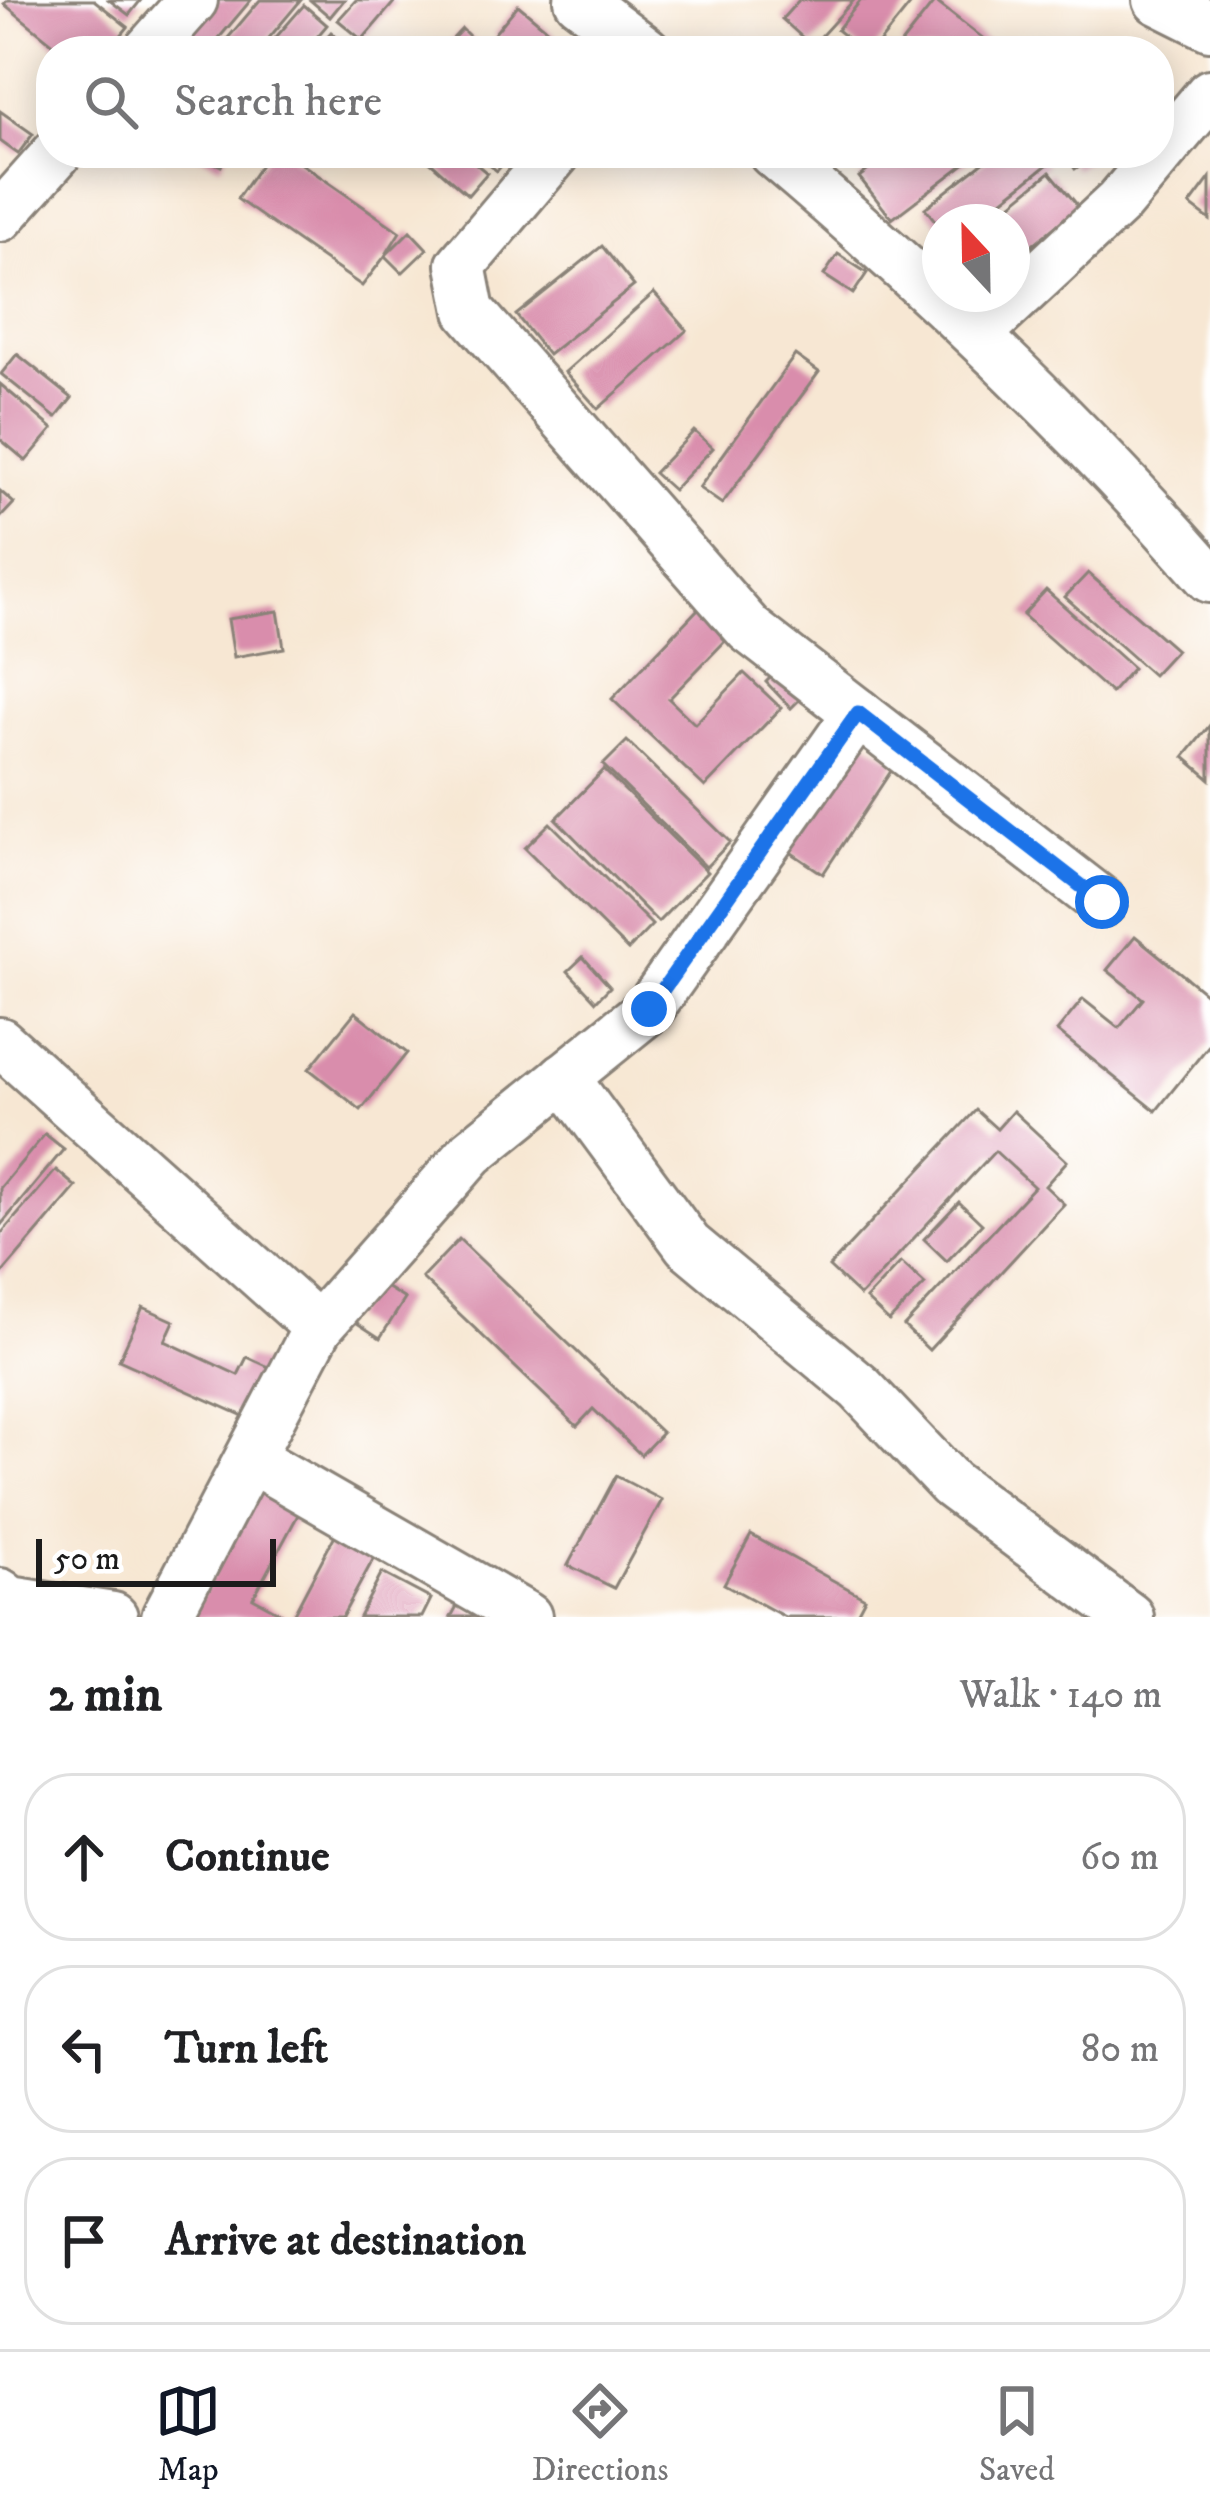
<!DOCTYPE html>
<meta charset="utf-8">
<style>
:root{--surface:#fff;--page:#f6f6f6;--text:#202124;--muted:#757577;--line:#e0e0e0;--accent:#111827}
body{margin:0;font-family:"IM FELL DW Pica",serif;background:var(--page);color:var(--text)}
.compass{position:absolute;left:922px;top:204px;width:108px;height:108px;border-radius:50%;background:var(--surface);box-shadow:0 6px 30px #0003;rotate:338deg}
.scale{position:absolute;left:36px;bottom:30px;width:240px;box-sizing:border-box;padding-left:12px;border:6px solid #1c1c1c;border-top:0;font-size:33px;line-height:42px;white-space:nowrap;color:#1c1c1c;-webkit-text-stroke:9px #fff;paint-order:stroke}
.stop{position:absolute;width:36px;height:36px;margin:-27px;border:9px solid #1a73e8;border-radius:50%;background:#fff}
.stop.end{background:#1a73e8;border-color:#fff;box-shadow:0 3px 12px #0008}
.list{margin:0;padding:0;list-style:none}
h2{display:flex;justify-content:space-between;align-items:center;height:156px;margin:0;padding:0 48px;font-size:51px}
h2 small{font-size:39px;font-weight:400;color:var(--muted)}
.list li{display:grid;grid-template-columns:78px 1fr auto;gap:36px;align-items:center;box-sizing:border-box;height:168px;margin:0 24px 24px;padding:0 24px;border:3px solid var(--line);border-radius:48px}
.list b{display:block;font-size:45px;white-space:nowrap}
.list em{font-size:39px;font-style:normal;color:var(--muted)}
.icon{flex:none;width:66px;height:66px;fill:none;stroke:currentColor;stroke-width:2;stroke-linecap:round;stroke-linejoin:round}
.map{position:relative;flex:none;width:1210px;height:1617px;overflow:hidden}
.search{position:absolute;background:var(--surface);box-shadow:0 6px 30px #0003;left:36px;right:36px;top:36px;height:132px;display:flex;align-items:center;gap:30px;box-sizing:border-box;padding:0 42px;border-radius:48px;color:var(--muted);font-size:45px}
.sheet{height:732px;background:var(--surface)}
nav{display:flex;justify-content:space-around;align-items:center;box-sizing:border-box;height:168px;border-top:3px solid var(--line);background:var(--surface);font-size:33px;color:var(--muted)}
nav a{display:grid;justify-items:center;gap:6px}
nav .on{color:var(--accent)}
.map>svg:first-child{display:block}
.building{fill:#d98dac}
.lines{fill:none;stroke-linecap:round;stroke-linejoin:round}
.minor-casing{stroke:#8a8278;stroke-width:54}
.minor{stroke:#fff;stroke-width:48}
.route{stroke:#1a73e8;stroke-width:15}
</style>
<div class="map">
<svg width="1210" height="1617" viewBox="0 0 1210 1617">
<rect width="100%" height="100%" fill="#fff"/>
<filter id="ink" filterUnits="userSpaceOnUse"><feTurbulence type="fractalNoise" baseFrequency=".00833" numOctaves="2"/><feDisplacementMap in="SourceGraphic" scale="24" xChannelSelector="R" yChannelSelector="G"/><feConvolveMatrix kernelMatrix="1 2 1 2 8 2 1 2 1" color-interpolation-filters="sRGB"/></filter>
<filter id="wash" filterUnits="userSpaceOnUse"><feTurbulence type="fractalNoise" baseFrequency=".004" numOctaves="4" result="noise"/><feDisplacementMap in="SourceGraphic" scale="48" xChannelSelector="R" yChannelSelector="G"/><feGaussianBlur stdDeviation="2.7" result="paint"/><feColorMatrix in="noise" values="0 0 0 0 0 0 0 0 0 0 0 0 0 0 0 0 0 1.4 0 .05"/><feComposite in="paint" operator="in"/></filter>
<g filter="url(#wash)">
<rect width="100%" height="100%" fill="#f7e7d3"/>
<g id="blocks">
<g class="building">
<polygon points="8,0 94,0 128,27 108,51 62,51 4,4"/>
<polygon points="109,0 141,0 129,15"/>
<polygon points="211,0 251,0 208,51 168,51"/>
<polygon points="260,0 301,0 258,51 217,51"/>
<polygon points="310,0 344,0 330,17"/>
<polygon points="356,0 396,0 362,40 338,20"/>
<polygon points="799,0 854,0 812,46 782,19"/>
<polygon points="861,0 914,0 873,51 863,51 837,30"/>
<polygon points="935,1 994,47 991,51 910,51 901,44"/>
<polygon points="304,5 327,25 305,51 264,51"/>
<polygon points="518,5 573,51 514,51 494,34"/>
<polygon points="462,29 482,49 480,51 441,51"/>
<polygon points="331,32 353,51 314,51"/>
<polygon points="0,111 33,134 18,154 0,141"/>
<polygon points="193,153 227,153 221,166"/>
<polygon points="269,153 286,153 400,232 385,256 410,231 427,249 402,273 385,256 362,286 237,199"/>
<polygon points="430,153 463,153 487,173 468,195 426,158"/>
<polygon points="474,153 512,153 497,171"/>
<polygon points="891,153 979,153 892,219 859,177"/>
<polygon points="995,153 1038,153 1047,165 974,222 940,222 940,227 925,208"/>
<polygon points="1064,153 1098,153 1075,169"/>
<polygon points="1050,172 1079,207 1012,262 1012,222 989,222"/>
<polygon points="1210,178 1210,220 1190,205"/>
<polygon points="602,246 634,286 548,355 516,315"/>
<polygon points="838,254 867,273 853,294 824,275"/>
<polygon points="654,293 687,330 598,409 565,372"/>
<polygon points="17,354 72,398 56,418 1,374"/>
<polygon points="795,355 819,372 722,504 699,488"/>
<polygon points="0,384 53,429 26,461 0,439"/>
<polygon points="694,431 713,448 673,490 654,473"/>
<polygon points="0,491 14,503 0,518"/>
<polygon points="1088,573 1176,650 1153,675 1065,597"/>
<polygon points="1046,590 1133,668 1111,693 1023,615"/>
<polygon points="700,607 730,636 669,699 695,724 744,673 781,708 705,787 612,699"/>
<polygon points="278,611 284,648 234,657 228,619"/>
<polygon points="781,667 806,693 791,708 766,682"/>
<polygon points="1210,725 1210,779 1184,757"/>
<polygon points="854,734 897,762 823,874 780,845"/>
<polygon points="627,741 730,842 706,867 603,765"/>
<polygon points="604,770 707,872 658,922 556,819"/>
<polygon points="550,823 652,925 628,950 525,848"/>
<polygon points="1135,936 1210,997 1210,1044 1156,1111 1057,1031 1083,999 1119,1028 1143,999 1107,970"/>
<polygon points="583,957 610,987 596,1001 568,971"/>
<polygon points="355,1012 407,1053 361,1110 309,1069"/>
<polygon points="976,1110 997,1129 1013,1111 1067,1161 1045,1186 1064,1204 929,1350 904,1326 1034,1187 995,1151 860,1296 829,1267"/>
<polygon points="45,1134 64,1149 0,1226 0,1188"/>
<polygon points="56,1170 76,1187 0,1276 0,1235"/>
<polygon points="959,1202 982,1224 947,1261 924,1239"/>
<polygon points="459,1239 662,1433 641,1455 593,1409 577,1426 422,1278"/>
<polygon points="901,1262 925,1284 889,1321 866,1299"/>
<polygon points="376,1281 405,1299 380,1338 351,1319"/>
<polygon points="143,1307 174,1321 165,1341 238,1375 247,1357 271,1368 248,1418 119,1360"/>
<polygon points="616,1476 662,1500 614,1588 568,1565"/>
<polygon points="258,1489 300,1511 253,1598 288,1617 190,1617"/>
<polygon points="336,1533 376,1554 342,1617 292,1617"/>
<polygon points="751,1535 865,1598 855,1617 785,1617 724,1584"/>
<polygon points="382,1573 431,1599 422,1617 359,1617"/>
<polygon points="458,1604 483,1617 451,1617"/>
</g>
</g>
</g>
<g filter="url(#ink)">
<use href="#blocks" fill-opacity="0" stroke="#8a8278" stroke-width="3"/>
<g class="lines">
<defs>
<g id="minor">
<polyline points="579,0 646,51"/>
<polyline points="1158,0 1210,26"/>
<polyline points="148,51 193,0"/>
<polyline points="556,153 461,265 470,311 749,629 1102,902"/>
<path d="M773,153c156,132 303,271 437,425"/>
<polyline points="0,217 57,153"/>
<polyline points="977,334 1119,202 1210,94"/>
<polyline points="0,1042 318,1327"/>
<polyline points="564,1077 688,1245 860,1388 951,1484 1129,1617"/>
<polyline points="250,1458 527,1617"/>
<polyline points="0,1593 10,1601 113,1617"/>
<polyline points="166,1617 318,1327 472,1152 649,1009 858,713"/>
</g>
</defs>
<use href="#minor" class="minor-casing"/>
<use href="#minor" class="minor"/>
</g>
</g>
<g class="lines" filter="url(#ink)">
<polyline class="route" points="649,1009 858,713 1102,902"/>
</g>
</svg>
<svg class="compass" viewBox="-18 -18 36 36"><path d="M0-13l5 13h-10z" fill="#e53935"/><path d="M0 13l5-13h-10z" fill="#757577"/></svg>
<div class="scale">50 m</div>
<div class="stop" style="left:1102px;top:902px"></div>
<div class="stop end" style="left:649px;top:1009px"></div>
<div class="search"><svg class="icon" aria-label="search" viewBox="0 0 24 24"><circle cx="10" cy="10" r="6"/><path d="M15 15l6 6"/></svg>Search here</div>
</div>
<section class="sheet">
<h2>2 min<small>Walk · 140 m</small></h2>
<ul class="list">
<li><svg class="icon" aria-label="ahead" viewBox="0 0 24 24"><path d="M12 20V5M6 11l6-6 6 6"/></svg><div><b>Continue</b></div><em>60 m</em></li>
<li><svg class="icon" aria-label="left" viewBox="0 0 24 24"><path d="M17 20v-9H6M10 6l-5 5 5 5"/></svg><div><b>Turn left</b></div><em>80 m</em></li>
<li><svg class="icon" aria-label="arrive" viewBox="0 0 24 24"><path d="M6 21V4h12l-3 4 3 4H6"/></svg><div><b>Arrive at destination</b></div></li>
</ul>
</section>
<nav>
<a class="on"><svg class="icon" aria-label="map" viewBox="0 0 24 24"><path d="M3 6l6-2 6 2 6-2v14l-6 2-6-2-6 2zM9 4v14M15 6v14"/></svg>Map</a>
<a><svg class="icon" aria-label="directions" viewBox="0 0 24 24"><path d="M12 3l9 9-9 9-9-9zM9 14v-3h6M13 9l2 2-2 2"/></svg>Directions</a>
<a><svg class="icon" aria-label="saved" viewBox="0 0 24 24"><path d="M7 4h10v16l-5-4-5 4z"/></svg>Saved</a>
</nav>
